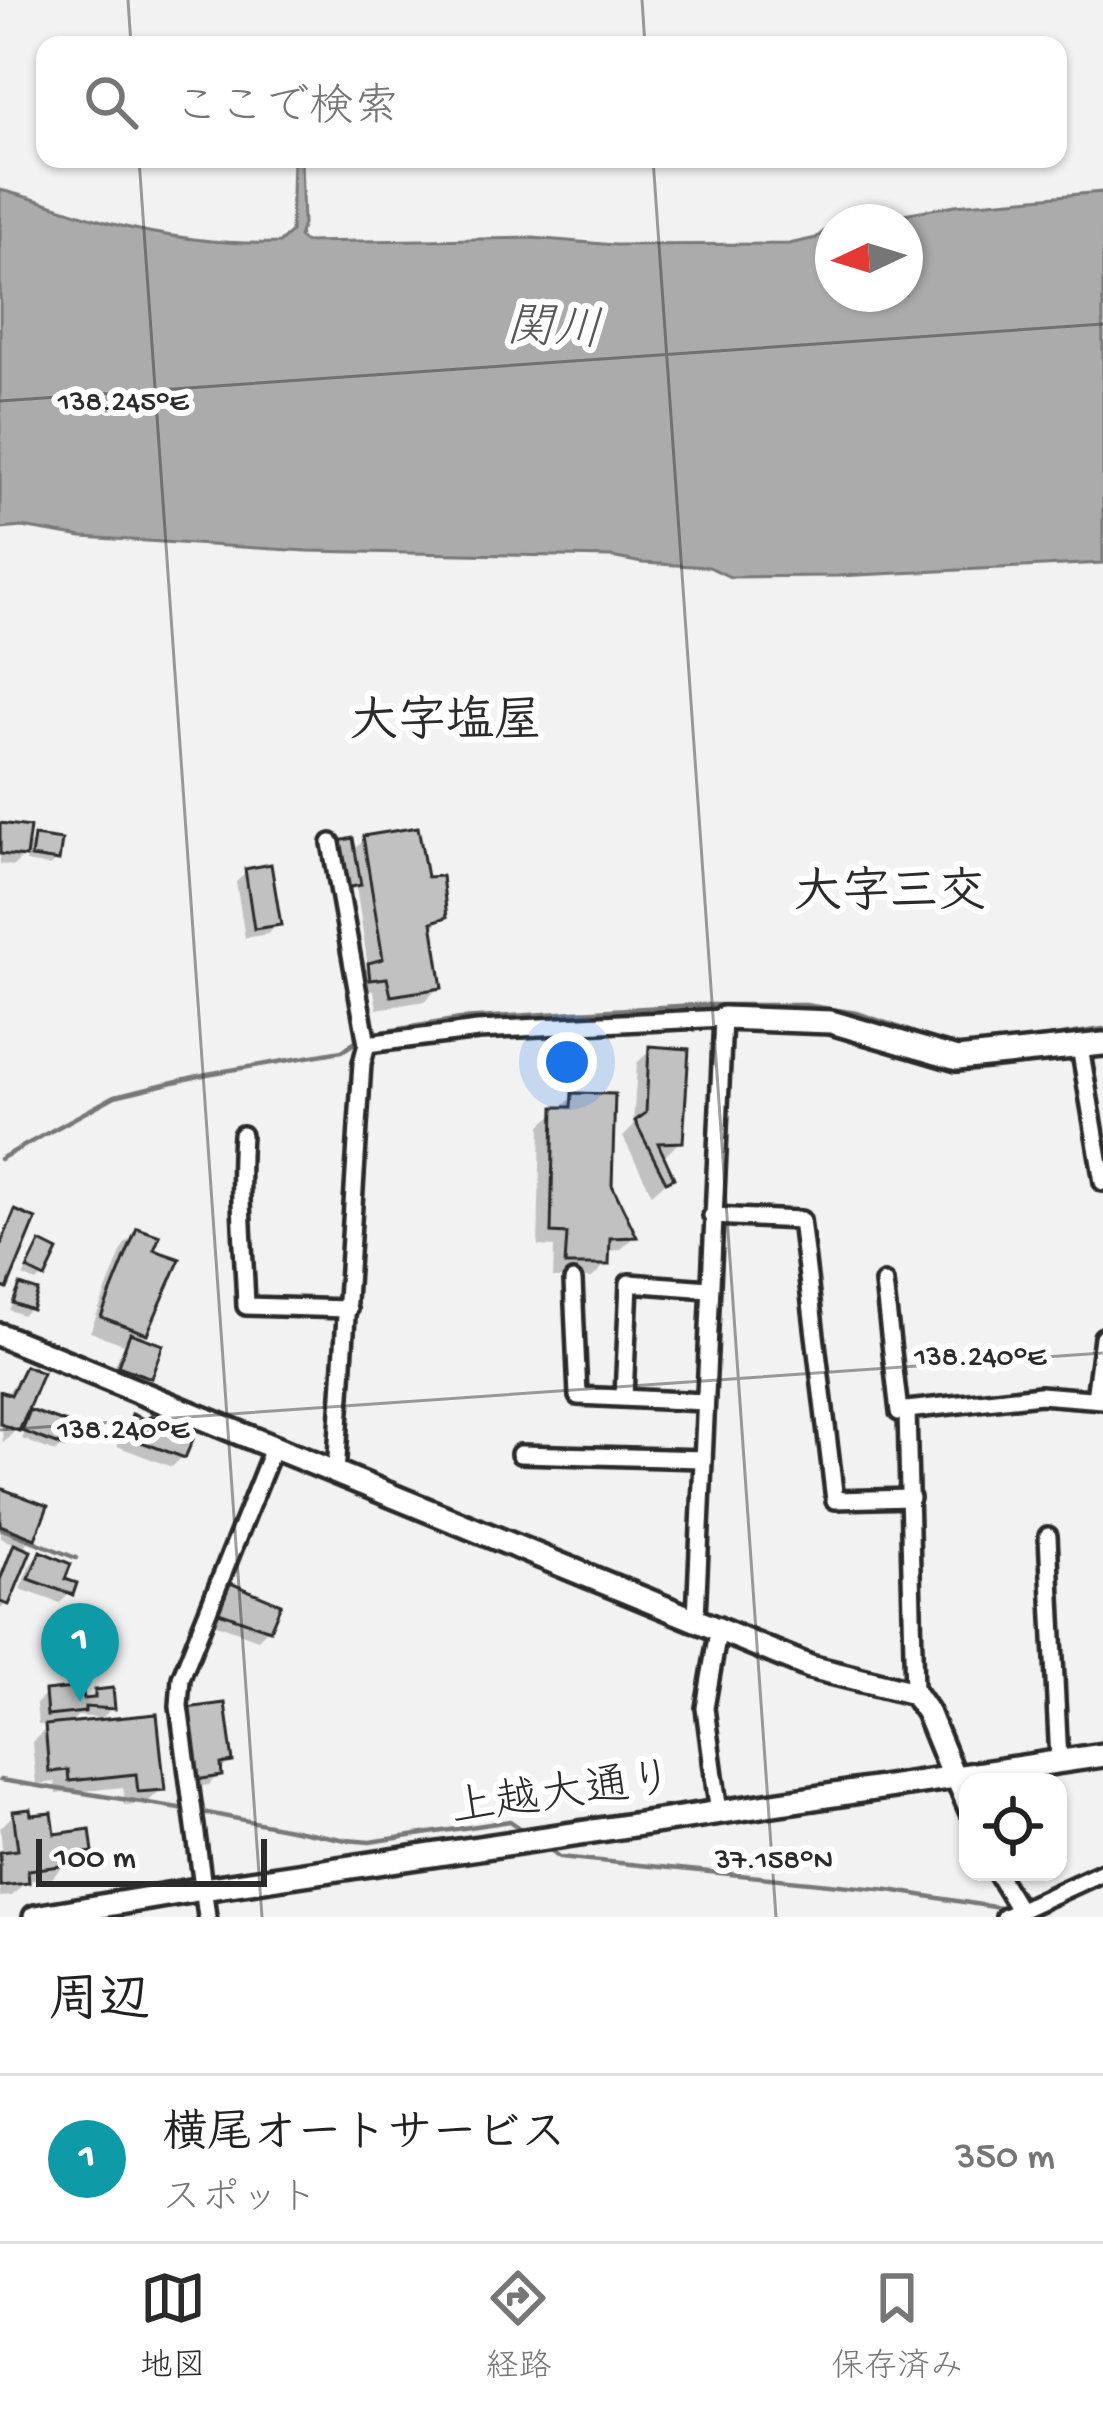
<!DOCTYPE html>
<html lang="ja">
<meta charset="utf-8">
<style>
:root{--surface:#fff;--page:#f6f6f6;--text:#222;--muted:#767676;--line:#e0e0e0;--accent:#2b2b2b}
body{margin:0;font-family:"Gochi Hand","Klee One",sans-serif;background:var(--page);color:var(--text)}
.controls{position:absolute;right:36px;bottom:36px;display:grid;overflow:hidden;border-radius:24px;box-shadow:0 3px 9px #0004}
.controls button{width:108px;height:108px;display:grid;place-items:center;padding:0;border:0;border-bottom:3px solid var(--line);background:var(--surface);color:var(--text);font:60px sans-serif}
.compass{position:absolute;left:815px;top:204px;width:108px;height:108px;border-radius:50%;background:var(--surface);box-shadow:0 3px 9px #0004;rotate:266deg}
.scale{position:absolute;left:36px;bottom:30px;width:231px;box-sizing:border-box;padding-left:12px;border:6px solid #2b2b2b;border-top:0;font-size:33px;line-height:42px;white-space:nowrap;color:#2b2b2b;-webkit-text-stroke:9px #fff;paint-order:stroke}
.you{position:absolute;left:567px;top:1062px;width:42px;height:42px;margin:-30px;border:9px solid #fff;border-radius:50%;background:#1a73e8;box-shadow:0 0 0 18px #1a73e833}
.badge{display:grid;place-items:center;width:78px;height:78px;border-radius:50%;background:var(--accent);color:#fff;font-size:39px;font-weight:700}
.pin{position:absolute;translate:-50% -99px;filter:drop-shadow(0 3px 6px #0008)}
.pin::after{content:'';position:absolute;top:63px;width:42px;height:36px;background:inherit;clip-path:polygon(0 0,100% 0,50% 100%)}
.list{margin:0;padding:0;list-style:none}
h2{display:flex;justify-content:space-between;align-items:center;height:156px;margin:0;padding:0 48px;font-size:51px}
h2 small{font-size:39px;font-weight:400;color:var(--muted)}
.list li{display:grid;grid-template-columns:78px 1fr auto;gap:36px;align-items:center;box-sizing:border-box;height:168px;padding:0 48px;border-top:3px solid var(--line)}
.list b{display:block;font-size:45px;white-space:nowrap}
.list p{margin:0;font-size:39px;white-space:nowrap;color:var(--muted)}
.list em{font-size:39px;font-style:normal;color:var(--muted)}
.icon{flex:none;width:66px;height:66px;fill:none;stroke:currentColor;stroke-width:2;stroke-linecap:round;stroke-linejoin:round}
.map{position:relative;flex:none;width:1103px;height:1917px;overflow:hidden}
.search{position:absolute;background:var(--surface);box-shadow:0 3px 9px #0004;left:36px;right:36px;top:36px;height:132px;display:flex;align-items:center;gap:30px;box-sizing:border-box;padding:0 42px;border-radius:24px;color:var(--muted);font-size:45px}
.sheet{height:324px;background:var(--surface)}
nav{display:flex;justify-content:space-around;align-items:center;box-sizing:border-box;height:168px;border-top:3px solid var(--line);background:var(--surface);font-size:33px;color:var(--muted)}
nav a{display:grid;justify-items:center;gap:6px}
nav .on{color:var(--accent)}
.map>svg:first-child{display:block}
.water{fill:#ababab;stroke:#787878;stroke-width:3}
.shadow{fill:#0003}
.lines{fill:none;stroke-linecap:round;stroke-linejoin:round}
.stream{stroke:#787878;stroke-width:4.5}
.building{fill:#c1c1c1;stroke:#2b2b2b;stroke-width:3}
.street-casing{stroke:#2b2b2b;stroke-width:24}
.secondary-casing{stroke:#2b2b2b;stroke-width:30}
.street{stroke:#fff;stroke-width:15}
.secondary{stroke:#fff;stroke-width:21}
.ticks{fill:none;stroke:#2b2b2b;stroke-width:3;stroke-opacity:0.45}
.labels{text-anchor:middle;dominant-baseline:central;stroke-width:12;stroke-linejoin:round;paint-order:stroke}
.street-label{font-size:45px;fill:#2b2b2b;stroke:#fff}
.water-label{font-size:48px;font-style:italic;fill:#585858;stroke:#fff}
.neighbourhood-label{font-size:48px;font-weight:bold;fill:#2b2b2b;stroke:#fff}
.ticks-label{font-size:30px;text-anchor:middle;fill:#2b2b2b;stroke:#fff;stroke-width:12;stroke-linejoin:round;paint-order:stroke}
</style>
<div class="map">
<svg width="1103" height="1917" viewBox="0 0 1103 1917">
<rect width="100%" height="100%" fill="#f2f2f2"/>
<filter id="ink" filterUnits="userSpaceOnUse"><feTurbulence type="fractalNoise" baseFrequency=".00833" numOctaves="2"/><feDisplacementMap in="SourceGraphic" scale="24" xChannelSelector="R" yChannelSelector="G"/><feConvolveMatrix kernelMatrix="1 2 1 2 8 2 1 2 1" color-interpolation-filters="sRGB"/></filter>
<g filter="url(#ink)">
<path class="water" d="M293,159h8l2,65 -4,13 5,5 229,-4 82,7 174,-1 27,-6 17,-14v70h72v-72h-47l97,-17 148,-13v371l-265,13 -108,1 -21,-10 -67,-4 -31,-6 -304,-6 -225,-14 -60,-10 -22,2v-339c38,9 72,22 109,33 53,14 116,22 170,20l12,-11z"/>
<g class="shadow">
<polygon points="0,826 24,850 35,839 56,860 49,866 26,862 28,852 13,866 0,864"/>
<polygon points="365,839 424,880 444,916 430,930 439,987 425,1001 377,1009 374,990 356,993 356,980 368,967 356,886 340,892 334,850 340,844 353,851"/>
<polygon points="247,872 278,924 268,934 245,938 236,882"/>
<polygon points="651,1049 680,1141 666,1155 660,1155 670,1178 652,1194 623,1137 633,1127 637,1063"/>
<polygon points="574,1096 634,1237 620,1250 606,1251 606,1264 592,1278 553,1278 554,1247 538,1246 541,1125"/>
<polygon points="16,1214 5,1287 0,1292 0,1237"/>
<polygon points="138,1231 150,1251 145,1332 137,1339 148,1376 138,1386 110,1376 124,1344 90,1332 124,1245"/>
<polygon points="41,1246 43,1276 36,1282 23,1276"/>
<polygon points="21,1288 29,1309 23,1315 9,1310"/>
<polygon points="25,1369 21,1425 3,1443 0,1394 5,1396"/>
<polygon points="31,1417 62,1446 55,1452 22,1439"/>
<polygon points="133,1418 183,1456 172,1467 117,1446 123,1428"/>
<polygon points="0,1491 33,1537 20,1550 6,1603 0,1610 0,1575 8,1554 17,1545 0,1538"/>
<polygon points="40,1555 70,1593 60,1603 20,1589 30,1565"/>
<polygon points="229,1585 268,1629 258,1639 208,1621 218,1595"/>
<polygon points="96,1693 112,1708 102,1718 77,1716 67,1726 161,1789 147,1803 124,1805 123,1787 56,1794 55,1782 36,1784 32,1742 51,1724 38,1725 36,1704 46,1694 82,1702"/>
<polygon points="177,1721 230,1760 209,1785 186,1788"/>
<polygon points="14,1814 52,1837 90,1851 76,1865 63,1866 52,1878 26,1881 12,1896 0,1897 0,1855 3,1855 0,1828"/>
</g>
<g class="lines">
<g class="stream">
<polyline points="369,1034 460,1019 695,1005 805,1005 857,1013 961,1049"/>
<polyline points="1008,1043 1103,1029"/>
<polyline points="0,1159 115,1096 207,1074 342,1051 359,1040"/>
<polyline points="0,1528 76,1558"/>
<polyline points="0,1780 186,1809"/>
<polyline points="197,1811 346,1840 370,1842 510,1821 526,1832"/>
<polyline points="545,1846 560,1857 889,1890 1006,1909"/>
</g>
</g>
<g class="building">
<polygon points="0,823 30,827 26,857 0,854"/>
<polygon points="418,827 427,877 442,876 447,917 432,922 442,988 391,996 387,978 370,980 368,963 383,959 363,836"/>
<polygon points="34,836 62,840 59,861 31,857"/>
<polygon points="353,838 361,885 346,888 339,841"/>
<polygon points="271,864 281,925 254,929 245,869"/>
<polygon points="649,1046 689,1049 683,1142 658,1143 674,1178 666,1182 635,1121 646,1113"/>
<polygon points="572,1093 615,1094 612,1185 637,1237 610,1238 609,1265 565,1265 567,1234 551,1233 554,1107 571,1107"/>
<polygon points="15,1210 36,1219 7,1289 0,1286 0,1247"/>
<polygon points="137,1228 160,1236 154,1250 180,1259 147,1334 101,1317"/>
<polygon points="40,1242 58,1251 45,1278 27,1269"/>
<polygon points="20,1285 38,1291 32,1310 13,1303"/>
<polygon points="130,1333 163,1345 151,1378 118,1366"/>
<polygon points="25,1366 43,1373 19,1431 0,1424 0,1391 11,1395"/>
<polygon points="30,1410 72,1425 64,1447 22,1431"/>
<polygon points="132,1414 147,1420 151,1415 177,1427 175,1432 193,1439 185,1458 125,1436"/>
<polygon points="0,1488 48,1506 35,1539 0,1525"/>
<polygon points="14,1544 31,1551 9,1605 0,1602 0,1580"/>
<polygon points="40,1551 71,1564 65,1579 77,1583 73,1595 29,1579"/>
<polygon points="228,1582 281,1604 270,1630 216,1611"/>
<polygon points="82,1687 84,1699 95,1698 95,1690 113,1688 115,1709 85,1707 85,1712 47,1716 45,1691"/>
<polygon points="225,1703 233,1762 221,1764 222,1776 195,1780 186,1708"/>
<polygon points="157,1714 165,1790 138,1792 136,1774 69,1781 68,1770 49,1772 45,1725"/>
<polygon points="30,1809 31,1815 52,1813 55,1834 90,1829 93,1852 68,1855 69,1865 28,1870 29,1883 0,1886 0,1852 18,1850 13,1811"/>
</g>
<g class="lines">
<defs>
<g id="street">
<polyline points="331,843 367,1044 362,1063 336,1474"/>
<polyline points="367,1044 478,1030 723,1018 696,1617"/>
<polyline points="1080,1047 1103,1182"/>
<path d="M242,1135c-4,56 2,114 4,171l102,3"/>
<polyline points="712,1216 801,1220 835,1500 911,1498"/>
<polyline points="573,1281 578,1396 705,1402"/>
<polyline points="884,1283 899,1412 907,1410"/>
<polyline points="624,1397 629,1283 709,1289"/>
<polyline points="1095,1399 1103,1337"/>
<polyline points="520,1454 703,1459"/>
<polyline points="1048,1536 1059,1761"/>
<polyline points="719,1626 705,1708 719,1813"/>
<polyline points="914,1693 907,1410 1040,1395 1103,1400"/>
<polyline points="954,1778 968,1811"/>
<polyline points="996,1872 1018,1908"/>
<polyline points="207,1917 179,1706 181,1678 274,1446"/>
<polyline points="1005,1917 1103,1872"/>
</g>
<g id="secondary">
<polyline points="723,1018 831,1022 957,1059 1103,1044"/>
<polyline points="0,1335 810,1667 914,1693 927,1712 954,1778"/>
<polyline points="35,1917 203,1889 1103,1755"/>
</g>
</defs>
<use href="#street" class="street-casing"/>
<use href="#secondary" class="secondary-casing"/>
<use href="#street" class="street"/>
<use href="#secondary" class="secondary"/>
</g>
</g>
<path class="ticks" d="M128,0l3,45M642,0l3,45M139,159l123,1758M653,159l123,1758M0,401l1103,-77M0,1430l1103,-77"/>
<g class="labels">
<g class="street-label">
<text transform="translate(563 1797) rotate(-8)">上越大通り</text>
</g>
<g class="water-label">
<text transform="translate(554 333) rotate(3)">関川</text>
</g>
<g class="neighbourhood-label">
<text x="446" y="725">大字塩屋</text>
<text x="890" y="896">大字三交</text>
</g>
</g>
<g class="ticks-label">
<text x="123" y="410">138.245°E</text>
<text x="980" y="1365">138.240°E</text>
<text x="123" y="1438">138.240°E</text>
<text x="774" y="1868">37.158°N</text>
</g>
</svg>
<div class="controls">
<button><svg class="icon" aria-label="locate" viewBox="0 0 24 24"><circle cx="12" cy="12" r="6"/><path d="M12 2v4M12 18v4M2 12h4M18 12h4"/></svg></button>
</div>
<svg class="compass" viewBox="-18 -18 36 36"><path d="M0-13l5 13h-10z" fill="#e53935"/><path d="M0 13l5-13h-10z" fill="#767676"/></svg>
<div class="scale">100 m</div>
<div class="you"></div>
<div class="pin badge" style="left:80px;top:1702px;background:#0f9aa8">1</div>
<div class="search"><svg class="icon" aria-label="search" viewBox="0 0 24 24"><circle cx="10" cy="10" r="6"/><path d="M15 15l6 6"/></svg>ここで検索</div>
</div>
<section class="sheet">
<h2>周辺<small></small></h2>
<ul class="list">
<li><span class="badge" style="background:#0f9aa8">1</span><div><b>横尾オートサービス</b><p>スポット</p></div><em>350 m</em></li>
</ul>
</section>
<nav>
<a class="on"><svg class="icon" aria-label="map" viewBox="0 0 24 24"><path d="M3 6l6-2 6 2 6-2v14l-6 2-6-2-6 2zM9 4v14M15 6v14"/></svg>地図</a>
<a><svg class="icon" aria-label="directions" viewBox="0 0 24 24"><path d="M12 3l9 9-9 9-9-9zM9 14v-3h6M13 9l2 2-2 2"/></svg>経路</a>
<a><svg class="icon" aria-label="saved" viewBox="0 0 24 24"><path d="M7 4h10v16l-5-4-5 4z"/></svg>保存済み</a>
</nav>
